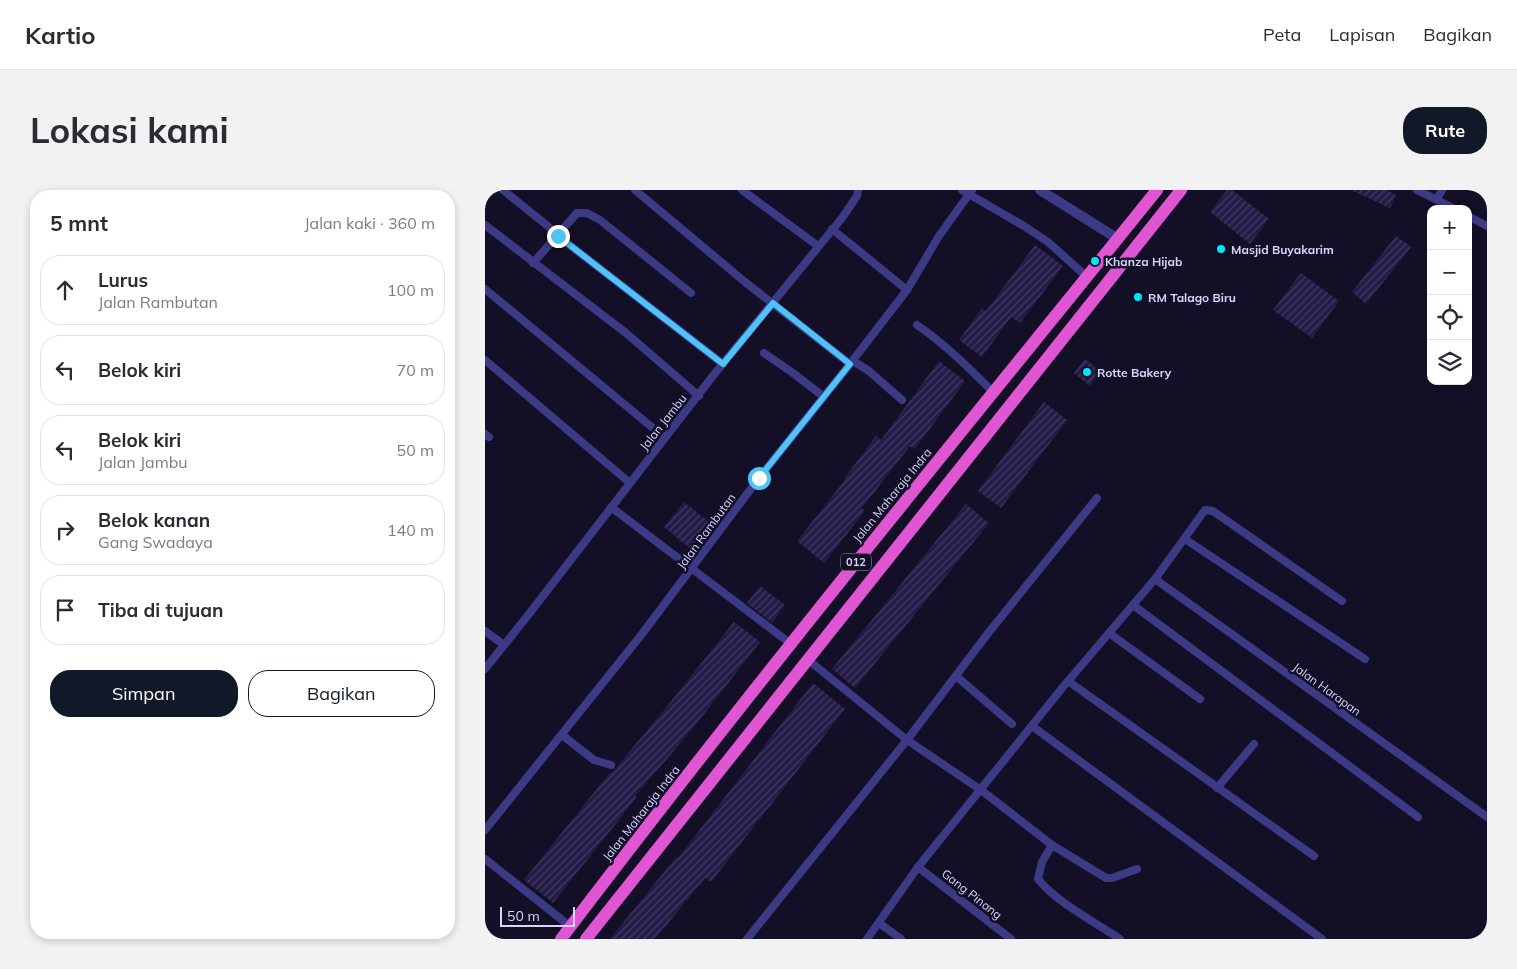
<!DOCTYPE html>
<html lang="id">
<meta charset="utf-8">
<style>
:root{--surface:#fff;--page:#f2f2f3;--text:#2b2b33;--muted:#7c7c81;--line:#e1e1e2;--accent:#111827}
body{margin:0;font-family:Mulish,sans-serif;background:var(--page);color:var(--text)}
.controls{position:absolute;right:15px;top:15px;display:grid;overflow:hidden;border-radius:10px;box-shadow:0 2px 8px #0003}
.controls button{width:45px;height:45px;display:grid;place-items:center;padding:0;border:0;border-bottom:1px solid var(--line);background:var(--surface);color:var(--text);font:25px sans-serif}
.scale{position:absolute;left:15px;bottom:12px;width:75px;box-sizing:border-box;padding-left:5px;border:2px solid #d9d4ff;border-top:0;font-size:14px;line-height:18px;white-space:nowrap;color:#d9d4ff;-webkit-text-stroke:4px #130f26;paint-order:stroke}
.stop{position:absolute;width:15px;height:15px;margin:-11px;border:4px solid #4fc3f7;border-radius:50%;background:#fff}
.stop.end{background:#4fc3f7;border-color:#fff;box-shadow:0 1px 5px #0008}
.list{margin:0;padding:0;list-style:none}
h2{display:flex;justify-content:space-between;align-items:center;height:65px;margin:0;padding:0 20px;font-size:21px}
h2 small{font-size:16px;font-weight:400;color:var(--muted)}
.list li{display:grid;grid-template-columns:32px 1fr auto;gap:15px;align-items:center;box-sizing:border-box;height:70px;margin:0 10px 10px;padding:0 10px;border:1px solid var(--line);border-radius:20px}
.list b{display:block;font-size:19px;white-space:nowrap}
.list p{margin:0;font-size:16px;white-space:nowrap;color:var(--muted)}
.list em{font-size:16px;font-style:normal;color:var(--muted)}
.actions{display:flex;gap:10px;padding:15px 20px}
.actions a{flex:1;padding:11px 0;border:1px solid var(--accent);border-radius:20px;text-align:center;font-size:18px;color:var(--accent)}
.actions .main{background:var(--accent);color:#fff}
.icon{flex:none;width:28px;height:28px;fill:none;stroke:currentColor;stroke-width:2;stroke-linecap:round;stroke-linejoin:round}
.map{position:relative;flex:none;width:1002px;height:749px;overflow:hidden;border-radius:20px}
header{display:flex;align-items:center;gap:30px;box-sizing:border-box;height:70px;padding:0 25px;background:var(--surface);border-bottom:1px solid var(--line)}
header strong{font-size:24px}
nav{display:flex;gap:28px;margin-inline-start:auto;font-size:18px}
.intro{display:flex;align-items:center;justify-content:space-between;box-sizing:border-box;height:120px;padding:0 30px}
h1{margin:0;font-size:35px}
.button{padding:12px 22px;border-radius:20px;background:var(--accent);color:#fff;font-size:18px;font-weight:700}
main{display:flex;gap:30px;padding:0 30px}
aside{flex:1;background:var(--surface);border-radius:20px;box-shadow:0 2px 8px #0003}
.map>svg:first-child{display:block}
.building{fill:url(#building-hatch)}
.lines{fill:none;stroke-linecap:round;stroke-linejoin:round}
.minor{stroke:#3d3a85;stroke-width:8}
.tertiary{stroke:#3d3a85;stroke-width:10}
.trunk{stroke:#e055d1;stroke-width:12}
.route{stroke:#4fc3f7;stroke-width:6}
.poi-dot{fill:#00e5ff;stroke:#130f26;stroke-width:2}
.labels{text-anchor:middle;dominant-baseline:central;stroke-width:5;stroke-linejoin:round;paint-order:stroke}
.shield{fill:#130f26;stroke:#9e99be;stroke-width:1}
.shield-label{font-size:11px;font-weight:bold;fill:#d9d4ff}
.poi-label{font-size:12px;font-weight:bold;fill:#d9d4ff;stroke:#130f26;text-anchor:start}
.street-label{font-size:12px;fill:#d9d4ff;stroke:#130f26}
</style>
<header>
<strong>Kartio</strong>
<nav><a>Peta</a><a>Lapisan</a><a>Bagikan</a></nav>
</header>
<div class="intro"><h1>Lokasi kami</h1><a class="button">Rute</a></div>
<main>
<aside>
<h2>5 mnt<small>Jalan kaki · 360 m</small></h2>
<ul class="list">
<li><svg class="icon" aria-label="ahead" viewBox="0 0 24 24"><path d="M12 20V5M6 11l6-6 6 6"/></svg><div><b>Lurus</b><p>Jalan Rambutan</p></div><em>100 m</em></li>
<li><svg class="icon" aria-label="left" viewBox="0 0 24 24"><path d="M17 20v-9H6M10 6l-5 5 5 5"/></svg><div><b>Belok kiri</b></div><em>70 m</em></li>
<li><svg class="icon" aria-label="left" viewBox="0 0 24 24"><path d="M17 20v-9H6M10 6l-5 5 5 5"/></svg><div><b>Belok kiri</b><p>Jalan Jambu</p></div><em>50 m</em></li>
<li><svg class="icon" aria-label="right" viewBox="0 0 24 24"><path d="M7 20v-9h11M14 6l5 5-5 5"/></svg><div><b>Belok kanan</b><p>Gang Swadaya</p></div><em>140 m</em></li>
<li><svg class="icon" aria-label="arrive" viewBox="0 0 24 24"><path d="M6 21V4h12l-3 4 3 4H6"/></svg><div><b>Tiba di tujuan</b></div></li>
</ul>
<div class="actions"><a class="main">Simpan</a><a>Bagikan</a></div>
</aside>
<div class="map">
<svg width="1002" height="749" viewBox="0 0 1002 749">
<defs>
<pattern id="building-hatch" width="6" height="6" patternUnits="userSpaceOnUse" patternTransform="scale(1.25)"><rect width="6" height="6" fill="#241b47"/><path d="M-1 1l2-2M0 6l6-6M5 7l2-2" fill="none" stroke="#433b63"/></pattern>
</defs>
<rect width="100%" height="100%" fill="#130f26"/>
<g class="building">
<polygon points="742,0 747,0 784,29 765,54 725,22"/>
<polygon points="866,0 902,0 911,5 905,18"/>
<polygon points="911,46 926,57 881,114 867,102"/>
<polygon points="550,55 578,76 535,133 526,127 497,167 474,150 497,118 501,121"/>
<polygon points="816,83 854,111 827,148 788,120"/>
<polygon points="600,169 615,181 605,196 589,183"/>
<polygon points="454,171 480,191 430,259 425,256 377,318 380,321 339,373 312,351 360,290 359,289 391,246 396,250"/>
<polygon points="559,212 582,230 516,318 493,301"/>
<polygon points="199,312 228,335 208,361 179,337"/>
<polygon points="481,314 504,333 370,498 347,479"/>
<polygon points="275,396 300,415 287,433 262,413"/>
<polygon points="249,432 275,452 205,542 150,606 152,607 68,713 39,690 123,585 130,579 179,520"/>
<polygon points="328,493 360,519 226,692 220,688 170,749 125,749 191,667 193,668"/>
</g>
<g class="lines">
<g class="minor">
<polyline points="18,0 74,45"/>
<polyline points="150,0 260,92 365,174"/>
<polyline points="257,0 333,56"/>
<polyline points="477,0 539,36 563,52 602,87"/>
<polyline points="932,0 970,19"/>
<polyline points="952,9 957,0"/>
<polyline points="983,26 1002,36"/>
<polyline points="0,35 141,143 214,206"/>
<polyline points="347,39 422,100"/>
<polyline points="73,46 238,174"/>
<polyline points="48,73 92,23 102,23 115,30 206,103"/>
<polyline points="0,99 180,248"/>
<path d="M432,135c28,19 53,44 77,68"/>
<polyline points="279,163 308,183 339,207"/>
<polyline points="0,170 145,293"/>
<polyline points="368,171 384,181 417,210"/>
<polyline points="0,244 4,247"/>
<polyline points="126,317 306,454"/>
<polyline points="700,349 880,469"/>
<polyline points="670,389 1002,627"/>
<polyline points="648,415 933,627"/>
<polyline points="0,441 19,455"/>
<polyline points="624,443 715,509"/>
<polyline points="322,469 422,550 496,600 567,655 621,688 627,688 652,679"/>
<polyline points="0,479 44,424 227,187 357,28 372,6 373,0"/>
<polyline points="471,486 527,534"/>
<polyline points="583,491 829,666"/>
<polyline points="547,536 837,749"/>
<polyline points="77,545 109,570 126,575"/>
<polyline points="732,598 769,554"/>
<polyline points="0,640 157,444 274,288 365,174 422,100 454,46 487,0"/>
<path d="M567,655l-10,17 -4,17c18,23 57,43 82,60"/>
<polyline points="0,669 86,737"/>
<polyline points="433,677 526,749"/>
<polyline points="394,733 416,749"/>
<polyline points="262,749 422,550 504,442 612,308"/>
<polyline points="382,749 433,677 578,497 670,389 720,320 728,321 857,411"/>
</g>
<polyline class="tertiary" points="555,0 633,49"/>
<g class="trunk">
<path d="M76,749c193,-255 396,-501 596,-749"/>
<polyline points="101,749 696,0"/>
</g>
</g>
<g class="lines">
<polyline class="route" points="73,46 238,174 288,113 365,174 274,288"/>
</g>
<g class="poi-dot">
<circle cx="736" cy="59" r="5"/>
<circle cx="610" cy="71" r="5"/>
<circle cx="653" cy="107" r="5"/>
<circle cx="602" cy="182" r="5"/>
</g>
<g class="labels">
<rect class="shield" x="356" y="363.5" width="30" height="17" rx="4"/>
<g class="shield-label">
<text x="371" y="372">012</text>
</g>
<g class="poi-label">
<text x="746" y="59">Masjid Buyakarim</text>
<text x="620" y="71">Khanza Hijab</text>
<text x="663" y="107">RM Talago Biru</text>
<text x="612" y="182">Rotte Bakery</text>
</g>
<g class="street-label">
<text transform="translate(178 232) rotate(-52)">Jalan Jambu</text>
<text transform="translate(407 305) rotate(-51)">Jalan Maharaja Indra</text>
<text transform="translate(221 341) rotate(-54)">Jalan Rambutan</text>
<text transform="translate(842 499) rotate(36)">Jalan Harapan</text>
<text transform="translate(156 623) rotate(-52)">Jalan Maharaja Indra</text>
<text transform="translate(487 704) rotate(38)">Gang Pinang</text>
</g>
</g>
</svg>
<div class="controls">
<button>+</button>
<button>−</button>
<button><svg class="icon" aria-label="locate" viewBox="0 0 24 24"><circle cx="12" cy="12" r="6"/><path d="M12 2v4M12 18v4M2 12h4M18 12h4"/></svg></button>
<button><svg class="icon" aria-label="layers" viewBox="0 0 24 24"><path d="M12 4l9 5-9 5-9-5zM3 14l9 5 9-5"/></svg></button>
</div>
<div class="scale">50 m</div>
<div class="stop" style="left:274px;top:288px"></div>
<div class="stop end" style="left:73px;top:46px"></div>
</div>
</main>
